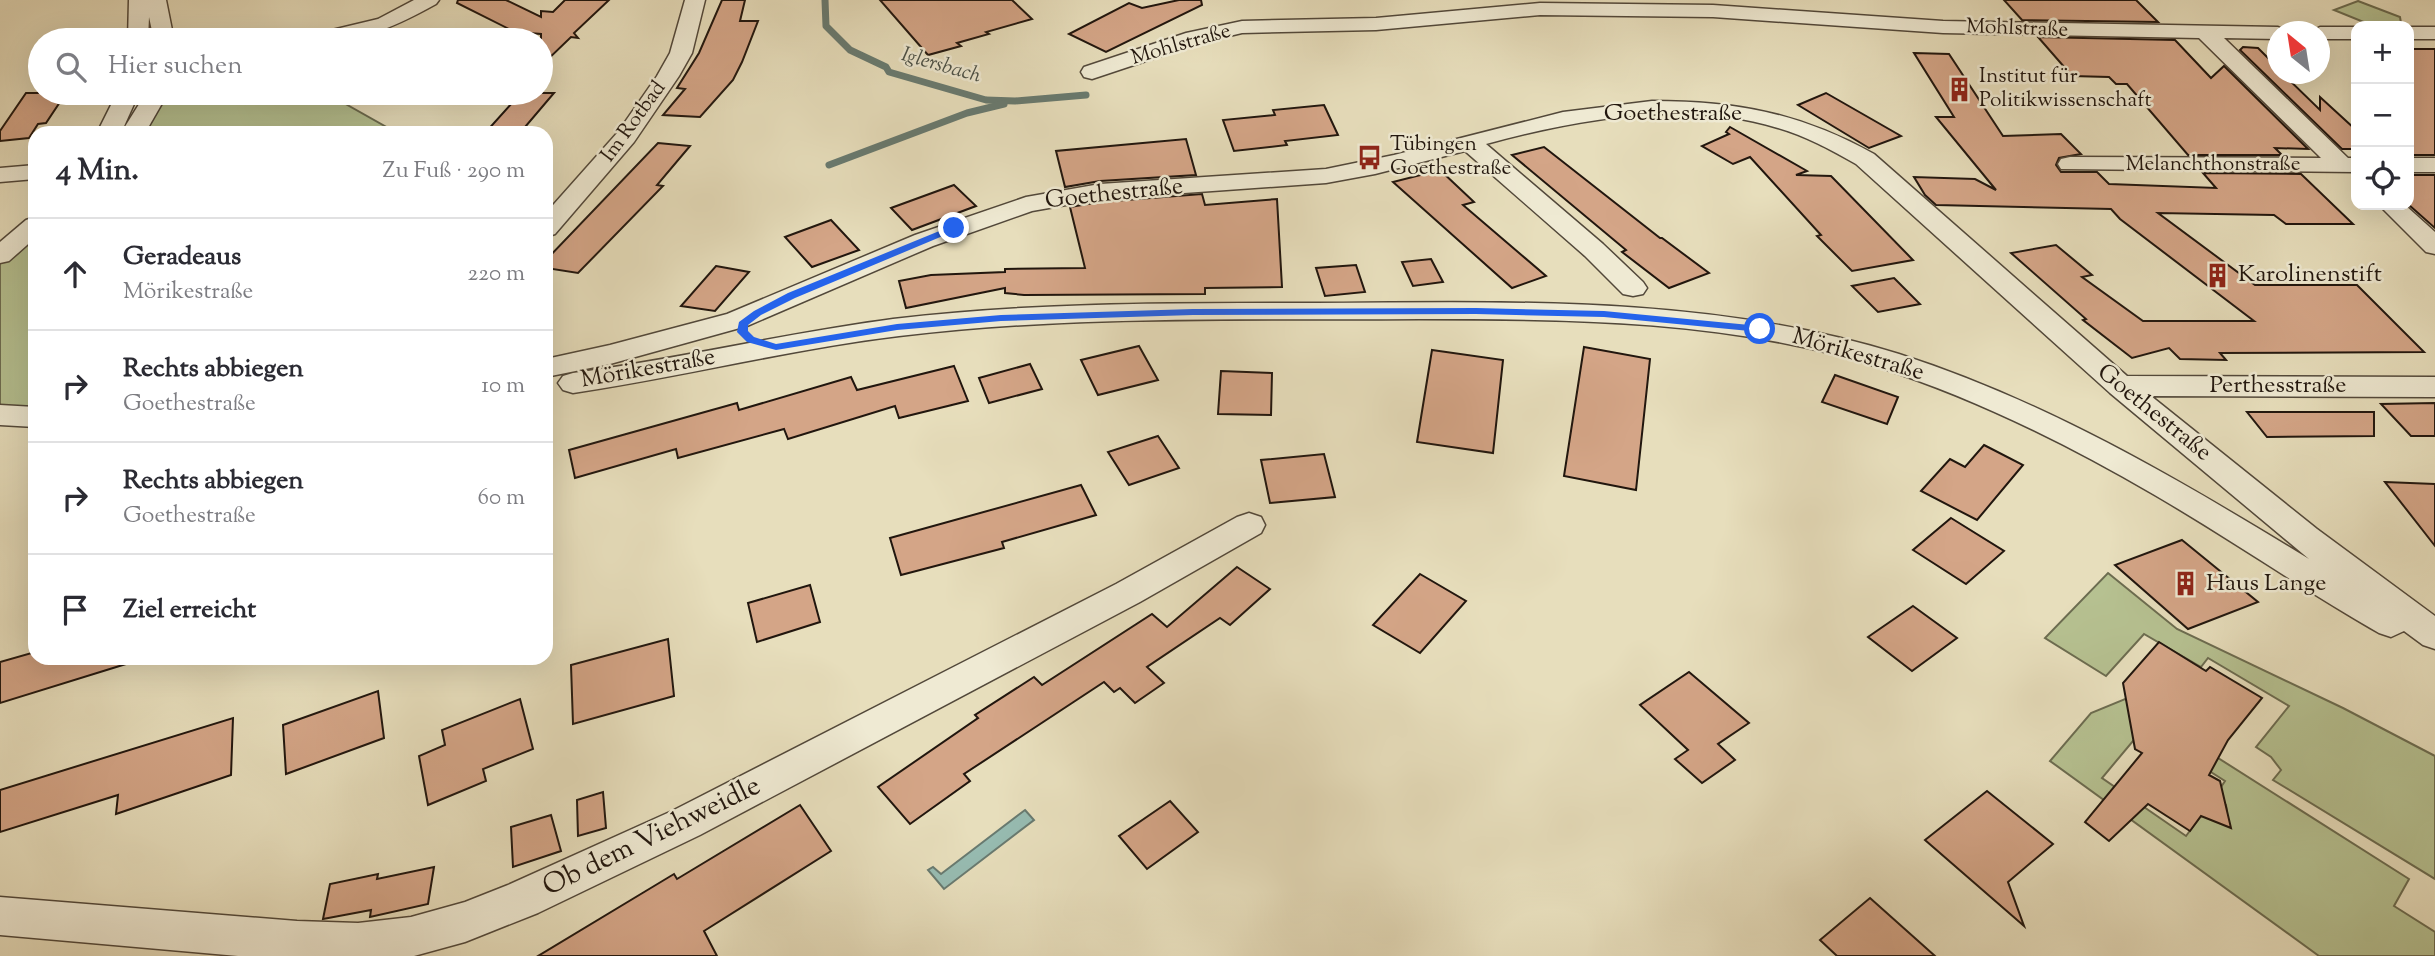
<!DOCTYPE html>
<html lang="de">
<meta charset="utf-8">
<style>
:root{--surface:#fff;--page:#f2f2f3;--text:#2b2b33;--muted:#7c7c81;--line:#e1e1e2}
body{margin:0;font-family:"Sorts Mill Goudy",serif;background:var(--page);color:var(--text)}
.controls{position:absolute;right:21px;top:21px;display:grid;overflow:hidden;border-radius:14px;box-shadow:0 7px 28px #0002}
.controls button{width:63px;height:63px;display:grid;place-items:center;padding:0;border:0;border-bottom:2px solid var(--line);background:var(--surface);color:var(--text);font:35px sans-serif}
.compass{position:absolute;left:2267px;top:21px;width:63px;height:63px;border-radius:50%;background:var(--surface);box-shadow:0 7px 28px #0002;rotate:330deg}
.stop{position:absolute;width:21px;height:21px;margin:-16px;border:5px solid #2563eb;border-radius:50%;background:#fff}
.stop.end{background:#2563eb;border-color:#fff;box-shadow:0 2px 7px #0008}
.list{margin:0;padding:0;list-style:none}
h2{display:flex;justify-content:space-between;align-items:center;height:91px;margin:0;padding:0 28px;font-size:30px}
h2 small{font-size:23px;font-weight:400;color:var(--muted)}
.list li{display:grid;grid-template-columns:46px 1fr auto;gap:21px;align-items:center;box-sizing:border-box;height:112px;padding:0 28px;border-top:2px solid var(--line)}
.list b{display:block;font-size:26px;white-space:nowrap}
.list p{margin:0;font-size:23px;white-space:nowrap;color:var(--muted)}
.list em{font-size:23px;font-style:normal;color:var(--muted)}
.icon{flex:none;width:38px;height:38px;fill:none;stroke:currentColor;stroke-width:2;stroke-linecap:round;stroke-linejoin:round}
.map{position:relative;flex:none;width:2435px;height:956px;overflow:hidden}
.search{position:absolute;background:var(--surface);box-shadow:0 7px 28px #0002;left:28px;top:28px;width:525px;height:77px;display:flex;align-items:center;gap:18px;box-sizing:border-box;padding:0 24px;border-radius:38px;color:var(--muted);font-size:26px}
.panel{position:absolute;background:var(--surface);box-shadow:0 7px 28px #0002;left:28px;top:126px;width:525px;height:539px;border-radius:21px}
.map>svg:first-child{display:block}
.green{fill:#b6c191;stroke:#6c6c50;stroke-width:2;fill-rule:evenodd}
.water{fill:#97bcb2;stroke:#687a70;stroke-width:2}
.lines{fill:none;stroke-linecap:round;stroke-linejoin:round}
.stream{stroke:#687a70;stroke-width:7}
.building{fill:#d4a587;stroke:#21160e;stroke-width:2}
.minor-casing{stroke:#52483a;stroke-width:3}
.minor{fill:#efead3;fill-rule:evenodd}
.route{fill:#2563eb}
.labels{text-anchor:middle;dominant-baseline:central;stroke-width:5;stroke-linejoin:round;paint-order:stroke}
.far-street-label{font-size:21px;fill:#21160e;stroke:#efead3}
.far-water-label{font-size:21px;font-style:italic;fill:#4a5047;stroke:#efead3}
.far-poi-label{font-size:21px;fill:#21160e;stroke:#efead3;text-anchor:start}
.street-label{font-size:24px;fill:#21160e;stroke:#efead3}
.poi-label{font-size:24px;fill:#21160e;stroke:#efead3;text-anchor:start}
.near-street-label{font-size:28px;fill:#21160e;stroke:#efead3}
</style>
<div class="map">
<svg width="2435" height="956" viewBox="0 0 2435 956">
<rect width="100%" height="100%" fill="#e7debc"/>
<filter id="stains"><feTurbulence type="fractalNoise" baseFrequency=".00286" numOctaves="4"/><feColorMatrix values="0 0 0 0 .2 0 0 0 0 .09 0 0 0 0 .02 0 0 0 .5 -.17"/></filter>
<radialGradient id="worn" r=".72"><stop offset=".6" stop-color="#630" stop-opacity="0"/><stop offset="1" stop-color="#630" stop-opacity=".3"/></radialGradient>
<g class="green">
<polygon points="2358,1 2400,17 2401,23 2366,23 2334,10"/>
<polygon points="158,93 326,93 397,133 137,133"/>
<polygon points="35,225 35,417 0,415 0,255"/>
<polygon points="2108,573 2177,629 2343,708 2435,756 2435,879 2273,780 2281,770 2271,757 2256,747 2289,706 2208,658 2201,667 2144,634 2106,676 2045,638"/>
<path d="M2125,699l284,180 -15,27 41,26v24h-116l-269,-195 41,-48zM2151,734l74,47 -10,15 11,9 1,7 -4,7 -22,-3 -15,20 -84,-58 36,-43z"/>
</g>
<polygon class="water" points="1025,810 1034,820 944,889 928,870 933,867 941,874"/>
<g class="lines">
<g class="stream">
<polyline points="825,0 826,26 850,50 886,67 889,72 986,100 1015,101 1086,95"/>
<polyline points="829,165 967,113 1004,104"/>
</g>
</g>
<g class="building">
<polygon points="458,0 506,0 541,17 541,11 553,12 565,0 609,0 574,33 578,38 571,37 541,66 541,34 515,32 457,3"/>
<polygon points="722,0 745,0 740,21 758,21 742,62 733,80 700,117 663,115 685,89 677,88 699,53"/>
<polygon points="880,0 1012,0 1032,19 986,32 989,34 957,43 961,46 928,55"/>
<polygon points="1179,0 1201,0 1202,5 1106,52 1069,34 1129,3 1142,8"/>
<polygon points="2004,0 2136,0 2158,22 2022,20"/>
<polygon points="2038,37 2175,40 2211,78 2224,66 2308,149 2275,148 2282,155 2188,155 2127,84 2116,84 2109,77 2072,76"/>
<polygon points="2243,47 2258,48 2278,68 2278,74 2283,74 2320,110 2320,97 2356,130 2356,149 2342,149 2240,50"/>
<rect x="2409" y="49" width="26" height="106"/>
<polygon points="1914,53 1949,54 2003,136 2061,134 2081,154 2059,158 2056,165 2061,172 2097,172 2109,184 2216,188 2203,173 2301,174 2353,224 2286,224 2274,215 2158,213 2255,285 2357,285 2424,352 2220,353 2226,360 2180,359 2169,348 2132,358 2083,320 2086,319 2011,253 2056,245 2092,275 2082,277 2143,321 2254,321 2120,219 2111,209 1936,205 1925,195 1914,177 1975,179 1996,190 1936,117 1954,117"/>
<polygon points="26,93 66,93 46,123 38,124 29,138 0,141 0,131"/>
<polygon points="521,93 554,93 520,133 485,133"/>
<polygon points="1826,93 1901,136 1869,148 1798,105"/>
<polygon points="1324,105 1338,135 1285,141 1287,145 1234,151 1223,120 1275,115 1273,110"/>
<polygon points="1730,127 1807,171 1796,175 1831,176 1913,260 1852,271 1817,236 1821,235 1750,157 1733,164 1702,146 1729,134 1726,132"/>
<polygon points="1186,139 1196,175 1100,181 1065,187 1056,151"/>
<polygon points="658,143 690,146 657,185 663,186 578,273 546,268 546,260"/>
<polygon points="1544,147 1660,238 1662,238 1709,273 1669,288 1622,252 1626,250 1512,155"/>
<polygon points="1440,170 1474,202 1463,205 1546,276 1512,288 1393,182"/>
<polygon points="2409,175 2435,175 2435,228 2409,205"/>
<polygon points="954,185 976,206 912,230 891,208"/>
<polygon points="1202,194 1205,205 1277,199 1282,287 1205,288 1205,294 1024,295 1005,293 1005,288 906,308 899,281 931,275 1005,272 1005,269 1085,268 1070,207 1100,202"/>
<polygon points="831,220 859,250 812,267 785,237"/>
<polygon points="1431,259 1443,282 1413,286 1402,262"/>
<polygon points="1356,265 1365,292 1325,296 1316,268"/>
<polygon points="716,266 749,272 715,311 681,306"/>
<polygon points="1894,278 1920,304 1878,312 1852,286"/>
<polygon points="1139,346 1158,380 1098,395 1081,360"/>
<polygon points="1584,347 1650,359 1636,490 1564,476"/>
<polygon points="1432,350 1503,360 1493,453 1417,442"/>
<polygon points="1030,364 1042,389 989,403 979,378"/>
<polygon points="954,366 968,401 899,418 895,406 788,439 784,429 678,458 676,449 575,478 569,450 737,403 739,410 851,377 857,390"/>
<polygon points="1221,371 1272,373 1271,415 1218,414"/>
<polygon points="1835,375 1898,397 1887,424 1822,402"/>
<polygon points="2435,403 2435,436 2411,436 2381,404"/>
<polygon points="2247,412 2374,412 2374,436 2267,437"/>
<polygon points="1158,436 1179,468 1129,485 1108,452"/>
<polygon points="1984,445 2023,465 1977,520 1921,491 1950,459 1965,467"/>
<polygon points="1324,454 1335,497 1270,503 1261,460"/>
<polygon points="2385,482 2435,484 2435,546"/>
<polygon points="1081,485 1096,515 1002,542 1004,548 901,575 890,538"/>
<polygon points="1951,518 2004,551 1966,584 1913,550"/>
<polygon points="2182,540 2258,602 2188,629 2115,565"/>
<polygon points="1237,567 1270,589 1230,625 1220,618 1147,667 1164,683 1135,703 1120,688 1114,692 1104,682 964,774 970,781 910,824 878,787 978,718 975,715 1034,677 1042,685 1152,614 1167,627"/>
<polygon points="1420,574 1466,601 1420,653 1373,625"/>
<polygon points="810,585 820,622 757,642 748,603"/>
<polygon points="1913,606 1957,638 1912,671 1868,637"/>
<polygon points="668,639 674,696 573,724 571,665"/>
<polygon points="2159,642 2206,671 2210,667 2262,698 2228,740 2209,775 2220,781 2231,828 2201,816 2190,831 2148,804 2109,841 2085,822 2142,753 2135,749 2123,683"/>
<polygon points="35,652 35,658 125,658 126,664 0,703 0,662"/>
<polygon points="1689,672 1749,723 1718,744 1735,760 1702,783 1675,759 1688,750 1640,705"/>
<polygon points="378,691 384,738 286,774 283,725"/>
<polygon points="520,699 533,749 483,769 486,781 428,805 419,756 445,745 442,730"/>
<polygon points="233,718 231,775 116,814 118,795 0,832 0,790"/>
<polygon points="1987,791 2053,844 2008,882 2024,926 1925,840"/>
<polygon points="603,792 606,828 578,836 577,800"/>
<polygon points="1170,801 1198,832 1147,869 1119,836"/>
<polygon points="800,805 831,851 704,931 717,956 538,956 674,874 677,879"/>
<polygon points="551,815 561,851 513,867 511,827"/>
<polygon points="434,867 428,904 370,917 371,910 323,919 330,884 378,874 377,879"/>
<polygon points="1870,898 1935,956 1837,956 1820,940"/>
</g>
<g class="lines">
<defs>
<g id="minor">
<polygon points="129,0 166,0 174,40 154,40 149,17 148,40 128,40"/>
<path d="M414,0h25l-3,4c-45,25 -75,38 -128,36l3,-5 67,-16z"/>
<polygon points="685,0 705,0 692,53 679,76 634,142 555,234 546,237 546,213 618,132 657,76 670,53"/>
<polygon points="1540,3 1713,5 1943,21 2278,27 2288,32 2278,32 2278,39 2224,38 2348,158 2356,158 2356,172 2061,169 2058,164 2061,159 2070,157 2321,158 2199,38 1943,33 1713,17 1540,15 1376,30 1242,33 1200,43 1092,79 1084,77 1081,72 1084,67 1186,33 1242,21 1376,18"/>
<polygon points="2320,27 2356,27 2356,39 2320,39 2320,32 2310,32"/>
<rect x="2409" y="27" width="26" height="12"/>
<polygon points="117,93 139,93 121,133 97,133"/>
<polygon points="146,93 168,93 145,133 121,133"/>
<path d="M1652,101c84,0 148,12 222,53l253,222 308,1v20l-284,-1 166,133 118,87v33l-12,-4 -19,-14 -13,6 -12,-4c-77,-44 -150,-95 -226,-139 -87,-51 -179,-96 -275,-127 -148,-47 -305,-48 -459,-48 -173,1 -348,-4 -520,17 -109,13 -217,41 -326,57l-10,-3 -5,-7 5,-7 10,-3c107,-14 213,-40 320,-54 141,-17 283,-16 424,-16 195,-1 393,-8 582,51 147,47 279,125 410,205l-199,-166 -254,-229c-25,-14 -50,-28 -78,-36 -93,-29 -200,-9 -292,16l117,100 40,38 4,6 -4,6 -10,2 -10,-2 -38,-38 -120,-105 -90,23 -49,9 -226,16 -68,12 -99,35 -186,80 -137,38 -64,13v-18l64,-14 117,-31 188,-79 111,-38 74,-13 226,-15 68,-14 169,-43z"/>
<rect x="2409" y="158" width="26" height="14"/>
<polygon points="35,165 35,179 0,182 0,168"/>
<polygon points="2379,205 2405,205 2435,232 2435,254 2426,252"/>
<polygon points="35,217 35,238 9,261 0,263 0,242 26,220"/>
<polygon points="0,405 35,407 35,427 0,425"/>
<polygon points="1249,513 1261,517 1265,525 1261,533 1140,602 700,835 538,913 465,942 414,956 238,956 0,935 0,897 297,921 358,923 411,917 465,902 508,885 672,811 1116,584 1237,517"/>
</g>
</defs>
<use href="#minor" class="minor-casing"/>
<use href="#minor" class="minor"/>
</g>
<polygon class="route" points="954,225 957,226 957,230 795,298 761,315 748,325 748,331 754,337 776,344 897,324 1001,315 1193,309 1476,308 1604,311 1760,326 1765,329 1760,332 1604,317 1476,314 1193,315 1001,321 897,330 776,350 747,342 737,332 739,322 754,311 788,293"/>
<defs>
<symbol id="building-bare" viewBox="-9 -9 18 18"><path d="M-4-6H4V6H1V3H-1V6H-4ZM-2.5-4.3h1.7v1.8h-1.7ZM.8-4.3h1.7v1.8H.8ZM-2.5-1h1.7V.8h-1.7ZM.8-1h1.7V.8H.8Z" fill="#8f2418" stroke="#efead3" stroke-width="2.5" paint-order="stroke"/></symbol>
<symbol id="bus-bare" viewBox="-9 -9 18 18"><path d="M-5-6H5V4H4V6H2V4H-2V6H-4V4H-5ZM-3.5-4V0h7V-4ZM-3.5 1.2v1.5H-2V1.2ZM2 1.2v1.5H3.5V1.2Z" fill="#8f2418" stroke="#efead3" stroke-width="2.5" paint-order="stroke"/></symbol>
</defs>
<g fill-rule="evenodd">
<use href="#building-bare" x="1942" y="72" width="35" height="35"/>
<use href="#bus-bare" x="1352" y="140" width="35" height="35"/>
<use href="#building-bare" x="2200" y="258" width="35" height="35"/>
<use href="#building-bare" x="2168" y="566" width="35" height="35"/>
</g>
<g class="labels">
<g class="far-street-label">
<text transform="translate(2017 29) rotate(2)">Mohlstraße</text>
<text transform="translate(1181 45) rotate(-16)">Mohlstraße</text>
<text transform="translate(634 122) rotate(-54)">Im Rotbad</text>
<text x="2213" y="165">Melanchthonstraße</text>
</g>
<g class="far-water-label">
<text transform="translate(941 66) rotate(16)">Iglersbach</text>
</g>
<g class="far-poi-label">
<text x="1979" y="77">Institut für<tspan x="1979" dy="24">Politikwissenschaft</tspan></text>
<text x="1390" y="145">Tübingen<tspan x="1390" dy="24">Goethestraße</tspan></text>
</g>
<g class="street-label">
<text x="1673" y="114">Goethestraße</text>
<text transform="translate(1114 194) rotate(-6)">Goethestraße</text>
<text transform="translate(1858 355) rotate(16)">Mörikestraße</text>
<text transform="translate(648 369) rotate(-10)">Mörikestraße</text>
<text x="2278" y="386">Perthesstraße</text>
<text transform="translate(2154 413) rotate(39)">Goethestraße</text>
</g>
<g class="poi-label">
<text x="2238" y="275">Karolinenstift</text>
<text x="2206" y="584">Haus Lange</text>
</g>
<g class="near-street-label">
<text transform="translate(652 837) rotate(-26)">Ob dem Viehweidle</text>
</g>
</g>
<rect width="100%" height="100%" filter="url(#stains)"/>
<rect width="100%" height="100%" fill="url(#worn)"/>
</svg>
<div class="controls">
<button>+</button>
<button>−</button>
<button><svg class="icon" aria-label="locate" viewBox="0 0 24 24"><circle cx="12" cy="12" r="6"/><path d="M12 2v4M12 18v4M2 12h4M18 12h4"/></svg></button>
</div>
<svg class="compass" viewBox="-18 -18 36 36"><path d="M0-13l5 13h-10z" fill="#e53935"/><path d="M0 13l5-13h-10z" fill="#7c7c81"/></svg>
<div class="stop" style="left:1760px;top:329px"></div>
<div class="stop end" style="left:954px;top:228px"></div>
<div class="search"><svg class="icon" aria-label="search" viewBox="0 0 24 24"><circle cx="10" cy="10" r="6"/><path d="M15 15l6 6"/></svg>Hier suchen</div>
<section class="panel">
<h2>4 Min.<small>Zu Fuß · 290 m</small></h2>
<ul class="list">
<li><svg class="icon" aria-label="ahead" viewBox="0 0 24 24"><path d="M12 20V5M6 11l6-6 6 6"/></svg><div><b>Geradeaus</b><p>Mörikestraße</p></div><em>220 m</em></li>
<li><svg class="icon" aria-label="right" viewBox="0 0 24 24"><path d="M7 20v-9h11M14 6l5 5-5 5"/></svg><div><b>Rechts abbiegen</b><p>Goethestraße</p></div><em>10 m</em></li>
<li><svg class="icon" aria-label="right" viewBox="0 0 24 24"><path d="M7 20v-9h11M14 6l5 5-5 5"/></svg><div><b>Rechts abbiegen</b><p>Goethestraße</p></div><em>60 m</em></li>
<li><svg class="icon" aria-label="arrive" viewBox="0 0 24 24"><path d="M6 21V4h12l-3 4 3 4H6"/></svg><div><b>Ziel erreicht</b></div></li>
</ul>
</section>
</div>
